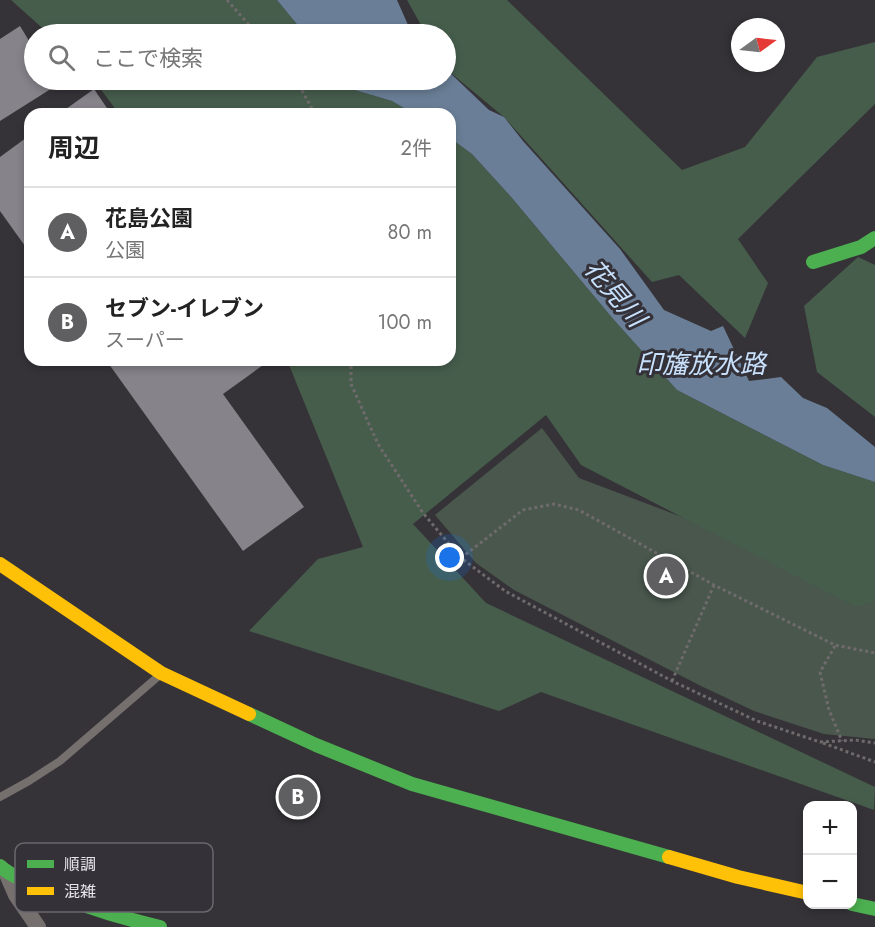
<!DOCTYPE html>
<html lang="ja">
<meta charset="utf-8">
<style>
:root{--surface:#fff;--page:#f6f6f6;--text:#222;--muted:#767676;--line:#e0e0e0;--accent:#5f5e60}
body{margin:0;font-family:Jost,"Noto Sans JP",sans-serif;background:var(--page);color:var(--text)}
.controls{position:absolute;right:18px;bottom:18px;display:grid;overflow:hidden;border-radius:12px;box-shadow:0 3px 9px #0003}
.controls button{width:54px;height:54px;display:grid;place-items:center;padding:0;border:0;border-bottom:2px solid var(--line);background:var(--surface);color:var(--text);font:30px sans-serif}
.compass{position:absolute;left:731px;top:18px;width:54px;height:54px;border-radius:50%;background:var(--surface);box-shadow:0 3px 9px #0003;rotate:75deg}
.you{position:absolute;left:450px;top:558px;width:21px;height:21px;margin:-15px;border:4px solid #fff;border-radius:50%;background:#1a73e8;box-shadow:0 0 0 9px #1a73e833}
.badge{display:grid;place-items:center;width:39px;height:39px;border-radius:50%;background:var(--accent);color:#fff;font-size:20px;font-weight:700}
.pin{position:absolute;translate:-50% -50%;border:3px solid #fff;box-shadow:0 2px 6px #0006}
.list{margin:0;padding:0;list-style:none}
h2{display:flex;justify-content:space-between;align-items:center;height:78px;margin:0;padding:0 24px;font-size:26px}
h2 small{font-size:20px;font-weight:400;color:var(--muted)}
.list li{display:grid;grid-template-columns:39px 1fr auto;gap:18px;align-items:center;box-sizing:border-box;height:90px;padding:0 24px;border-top:2px solid var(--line)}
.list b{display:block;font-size:22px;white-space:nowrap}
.list p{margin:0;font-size:20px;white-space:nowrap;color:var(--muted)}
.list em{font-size:20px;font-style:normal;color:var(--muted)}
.icon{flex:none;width:33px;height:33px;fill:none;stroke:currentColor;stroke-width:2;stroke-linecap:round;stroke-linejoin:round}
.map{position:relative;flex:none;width:875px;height:927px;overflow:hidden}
.search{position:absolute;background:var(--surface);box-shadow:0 3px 9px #0003;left:24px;top:24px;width:432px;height:66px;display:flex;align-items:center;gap:15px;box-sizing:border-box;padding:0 21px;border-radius:33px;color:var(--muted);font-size:22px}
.panel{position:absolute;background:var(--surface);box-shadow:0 3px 9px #0003;left:24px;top:108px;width:432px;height:258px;border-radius:18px}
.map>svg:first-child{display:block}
.green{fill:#49574d}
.forest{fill:#465d4c}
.water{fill:#6a7f97}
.building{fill:#86838b}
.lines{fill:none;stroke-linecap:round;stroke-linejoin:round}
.path{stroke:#6f6b6c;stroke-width:3;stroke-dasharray:3 3;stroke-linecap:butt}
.lane{stroke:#756f6e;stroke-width:8}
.street{stroke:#756f6e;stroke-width:16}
.fast{stroke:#4caf50;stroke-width:14}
.slow{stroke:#ffc107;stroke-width:14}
.labels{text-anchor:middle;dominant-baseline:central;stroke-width:6;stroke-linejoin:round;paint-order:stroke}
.water-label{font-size:26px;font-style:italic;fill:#c7e0fb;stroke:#343139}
.key{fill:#343139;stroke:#6a676e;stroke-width:1.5}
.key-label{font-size:16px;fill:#e8e5eb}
</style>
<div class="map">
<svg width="875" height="927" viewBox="0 0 875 927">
<rect width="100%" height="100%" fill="#353337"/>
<polygon class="green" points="542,428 579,478 875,590 875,739 824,734 754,711 701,686 514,590 476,563 435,515"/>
<g class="forest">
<polygon points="11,0 277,0 305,34 49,34"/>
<polygon points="407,0 507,0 682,170 745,147 817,57 875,42 875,104 738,239 768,283 745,338 679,275 652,282 504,117 446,69 446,34 426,34"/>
<polygon points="94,80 341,80 348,88 392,101 414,114 119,114"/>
<polygon points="450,138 472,154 512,198 614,320 677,390 823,465 875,482 875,601 856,607 581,465 546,415 413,524 486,603 875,787 874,810 541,692 499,711 249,631 318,559 363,547 287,360 450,360"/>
<polygon points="858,257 875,265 875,417 817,372 804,306"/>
</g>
<g class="water">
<polygon points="277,0 397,0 412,34 305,34"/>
<polygon points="446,69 489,110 504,117 523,141 620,249 664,310 711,331 723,326 749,381 781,377 803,398 827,408 875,447 875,482 823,465 677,390 614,320 512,198 472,154 450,138 450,114 414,114 392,101 348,88 341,80 446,80"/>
</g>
<g class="building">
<polygon points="20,26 34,49 34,80 65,80 0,121 0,39"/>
<polygon points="94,89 111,114 59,114"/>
<polygon points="30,135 30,253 0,211 0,157"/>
<polygon points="106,360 270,360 223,394 304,507 243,551"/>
</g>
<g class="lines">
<g class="path">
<polyline points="227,0 257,34"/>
<polyline points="296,80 315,114"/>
<polyline points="351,360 351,384 378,444 423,513 461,558 505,591 672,681 757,721 820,742 855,740 875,743"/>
<polyline points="461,558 523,510 554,504 579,510 714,585 835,645 875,653"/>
<polyline points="835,646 820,672 829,710 842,741"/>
<polyline points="672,681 714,585"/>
<polyline points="823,743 875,762"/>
</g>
<polyline class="lane" points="0,797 29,781 60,761 161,674"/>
<polyline class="street" points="6,872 16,895 38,927"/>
<g class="fast">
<polyline points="813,262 861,247 875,238"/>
<polyline points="249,714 316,745 412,784 669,857"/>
<path d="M0,866c10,10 24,14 36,20 40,18 81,31 124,41"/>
<polyline points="852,904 875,909"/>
</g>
<g class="slow">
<polyline points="0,564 161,673 249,714"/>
<polyline points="669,857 738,877 808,893"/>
</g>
</g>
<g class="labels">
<g class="water-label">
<text transform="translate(615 293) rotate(50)">花見川</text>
<text x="701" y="364">印旛放水路</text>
</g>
</g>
<rect x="15" y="843" width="198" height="69" rx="9" class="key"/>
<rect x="27" y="860" width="27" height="8" fill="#4caf50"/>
<rect x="27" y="887" width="27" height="8" fill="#ffc107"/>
<g class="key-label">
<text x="64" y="870">順調</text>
<text x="64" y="897">混雑</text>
</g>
</svg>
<div class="controls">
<button>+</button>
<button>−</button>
</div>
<svg class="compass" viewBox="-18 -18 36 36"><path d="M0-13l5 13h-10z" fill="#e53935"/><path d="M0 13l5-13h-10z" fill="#767676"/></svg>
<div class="you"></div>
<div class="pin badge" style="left:666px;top:576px">A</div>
<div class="pin badge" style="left:298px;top:797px">B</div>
<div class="search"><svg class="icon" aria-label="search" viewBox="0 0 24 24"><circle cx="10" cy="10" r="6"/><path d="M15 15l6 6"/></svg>ここで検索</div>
<section class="panel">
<h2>周辺<small>2件</small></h2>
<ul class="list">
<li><span class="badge">A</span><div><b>花島公園</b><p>公園</p></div><em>80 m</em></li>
<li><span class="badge">B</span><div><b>セブン-イレブン</b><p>スーパー</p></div><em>100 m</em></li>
</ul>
</section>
</div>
